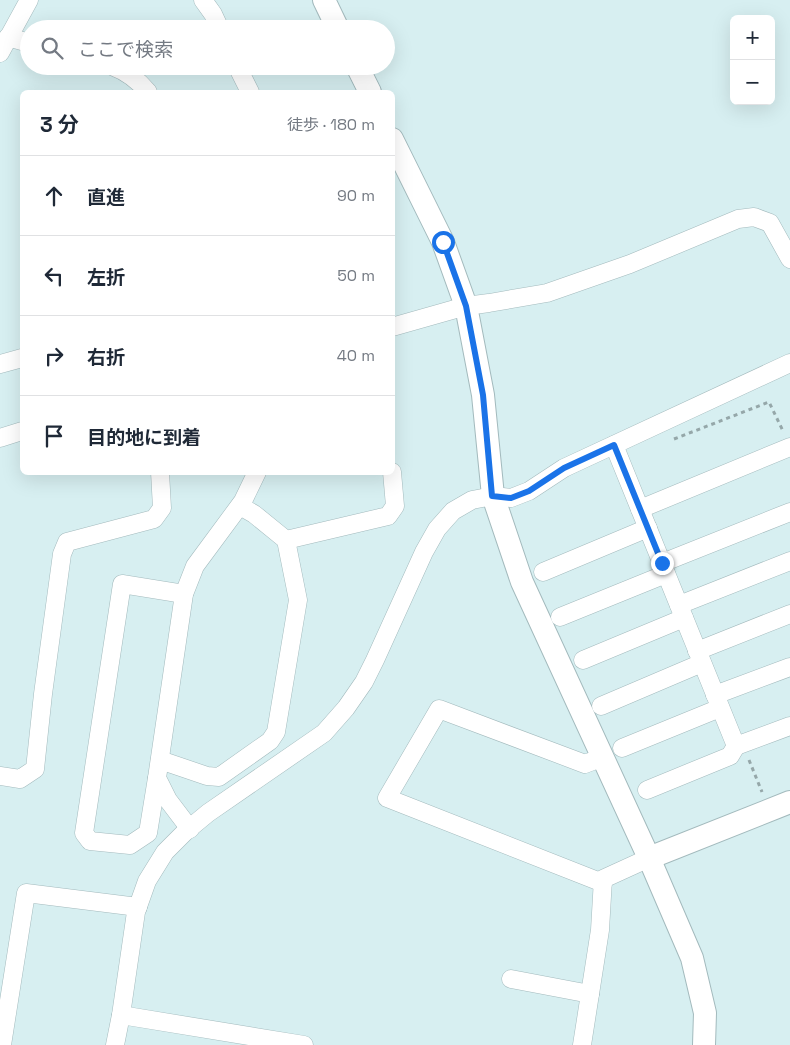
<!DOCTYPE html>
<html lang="ja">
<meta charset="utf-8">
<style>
:root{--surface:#fff;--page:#f2f2f3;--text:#1f2937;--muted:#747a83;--line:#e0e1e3}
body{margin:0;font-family:"Space Grotesk","Noto Sans JP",sans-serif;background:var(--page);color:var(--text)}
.controls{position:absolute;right:15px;top:15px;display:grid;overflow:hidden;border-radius:8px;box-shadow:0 5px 20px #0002}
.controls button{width:45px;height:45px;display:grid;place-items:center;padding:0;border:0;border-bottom:1px solid var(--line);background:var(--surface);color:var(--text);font:25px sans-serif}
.stop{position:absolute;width:15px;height:15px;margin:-11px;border:4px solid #1a73e8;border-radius:50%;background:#fff}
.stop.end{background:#1a73e8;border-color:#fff;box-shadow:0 1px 5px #0008}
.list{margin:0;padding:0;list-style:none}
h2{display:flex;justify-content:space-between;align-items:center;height:65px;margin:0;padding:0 20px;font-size:21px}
h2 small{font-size:16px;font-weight:400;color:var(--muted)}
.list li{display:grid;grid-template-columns:32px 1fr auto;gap:15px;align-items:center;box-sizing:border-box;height:80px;padding:0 20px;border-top:1px solid var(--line)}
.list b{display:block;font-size:19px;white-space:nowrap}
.list em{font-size:16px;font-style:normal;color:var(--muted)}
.icon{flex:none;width:28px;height:28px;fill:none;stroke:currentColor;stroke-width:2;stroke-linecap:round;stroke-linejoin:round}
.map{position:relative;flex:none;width:790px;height:1045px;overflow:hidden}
.search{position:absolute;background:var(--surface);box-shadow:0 5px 20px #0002;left:20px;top:20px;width:375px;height:55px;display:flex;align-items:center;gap:12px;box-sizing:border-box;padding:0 18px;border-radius:28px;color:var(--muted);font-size:19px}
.panel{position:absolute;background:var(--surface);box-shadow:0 5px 20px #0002;left:20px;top:90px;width:375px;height:385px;border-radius:8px}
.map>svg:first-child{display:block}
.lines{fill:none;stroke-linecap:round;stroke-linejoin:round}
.minor-casing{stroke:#a3babd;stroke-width:19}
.tertiary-casing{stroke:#a3babd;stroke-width:24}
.path{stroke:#95a7a9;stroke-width:3;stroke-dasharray:4 4;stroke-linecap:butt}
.minor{stroke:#fff;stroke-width:18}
.tertiary{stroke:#fff;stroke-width:22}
.route{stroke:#1a73e8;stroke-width:6}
</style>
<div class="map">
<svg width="790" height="1045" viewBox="0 0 790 1045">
<rect width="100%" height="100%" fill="#d7eff1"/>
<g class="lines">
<defs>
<g id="minor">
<polyline points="203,0 213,14 220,29"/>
<polyline points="8,37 29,43"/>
<polyline points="0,53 29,0"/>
<path d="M112,66c16,6 26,14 36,26"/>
<polyline points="237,66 250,92"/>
<polyline points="392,327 466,306 489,303 547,293 630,264 738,219 754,217 770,223 790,259"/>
<polyline points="0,364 22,358"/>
<polyline points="0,438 22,431"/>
<polyline points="614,445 736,746 790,726"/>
<polyline points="640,509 790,447"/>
<polyline points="286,540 388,516 395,506 392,472"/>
<polyline points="662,563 790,512"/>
<polyline points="543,572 648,528"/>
<polyline points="679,605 790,561"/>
<polyline points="560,617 666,574"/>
<polyline points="697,651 790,614"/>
<polyline points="583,660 684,618"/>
<polyline points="715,695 790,667"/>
<polyline points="601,706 702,663"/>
<polyline points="622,748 720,708"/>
<polyline points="603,757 585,764 439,709 387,798 603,883"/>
<polyline points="160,760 207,776 219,777 270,741 276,732 298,600 286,540 254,514 240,506"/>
<polyline points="0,776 20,779 35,769 43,694 62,554 67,542 154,519 162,508 160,472"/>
<polyline points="157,778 148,833 130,845 90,841 84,833 122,584 184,594"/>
<polyline points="647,790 730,756 736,746"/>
<polyline points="190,829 168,800 157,778 184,594 195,566 243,501 257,472"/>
<polyline points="511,979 590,994"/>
<polyline points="121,1015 304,1045"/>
<polyline points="2,1045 26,893 138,907"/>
<polyline points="115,1045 121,1015 136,912 147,881 165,852 185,832 208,813 324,733 346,708 364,682 375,660 424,552 437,529 453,511 472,500 493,496 511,498 529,491 564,468 790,363"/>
<polyline points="582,1045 600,930 603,879 649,858"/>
</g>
<g id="tertiary">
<polyline points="324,0 338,29"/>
<polyline points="357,66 370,92"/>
<polyline points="392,139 443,242 466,306 483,395 493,496 522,582 649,858 692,958 705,1013 704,1045"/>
<polyline points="649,858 790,802"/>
</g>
</defs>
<use href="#minor" class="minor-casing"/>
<use href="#tertiary" class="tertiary-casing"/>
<g class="path">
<polyline points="674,439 769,402 783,431"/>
<polyline points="749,760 762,792"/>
</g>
<use href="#minor" class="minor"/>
<use href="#tertiary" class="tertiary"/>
</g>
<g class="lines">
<polyline class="route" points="443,242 466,306 483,395 492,496 511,498 529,491 564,468 614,445 662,563"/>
</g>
</svg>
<div class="controls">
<button>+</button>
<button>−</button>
</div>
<div class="stop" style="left:443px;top:242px"></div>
<div class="stop end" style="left:662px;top:563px"></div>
<div class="search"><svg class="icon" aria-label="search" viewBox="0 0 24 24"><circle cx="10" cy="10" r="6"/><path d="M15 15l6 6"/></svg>ここで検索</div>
<section class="panel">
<h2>3 分<small>徒歩 · 180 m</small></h2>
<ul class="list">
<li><svg class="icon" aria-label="ahead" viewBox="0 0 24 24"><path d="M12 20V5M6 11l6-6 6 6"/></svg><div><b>直進</b></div><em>90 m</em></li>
<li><svg class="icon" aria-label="left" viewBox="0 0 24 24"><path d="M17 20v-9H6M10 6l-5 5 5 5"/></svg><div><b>左折</b></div><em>50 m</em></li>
<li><svg class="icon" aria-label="right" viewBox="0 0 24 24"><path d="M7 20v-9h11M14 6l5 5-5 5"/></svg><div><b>右折</b></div><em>40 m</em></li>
<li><svg class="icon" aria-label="arrive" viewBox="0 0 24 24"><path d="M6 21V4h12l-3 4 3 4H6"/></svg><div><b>目的地に到着</b></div></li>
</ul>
</section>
</div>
